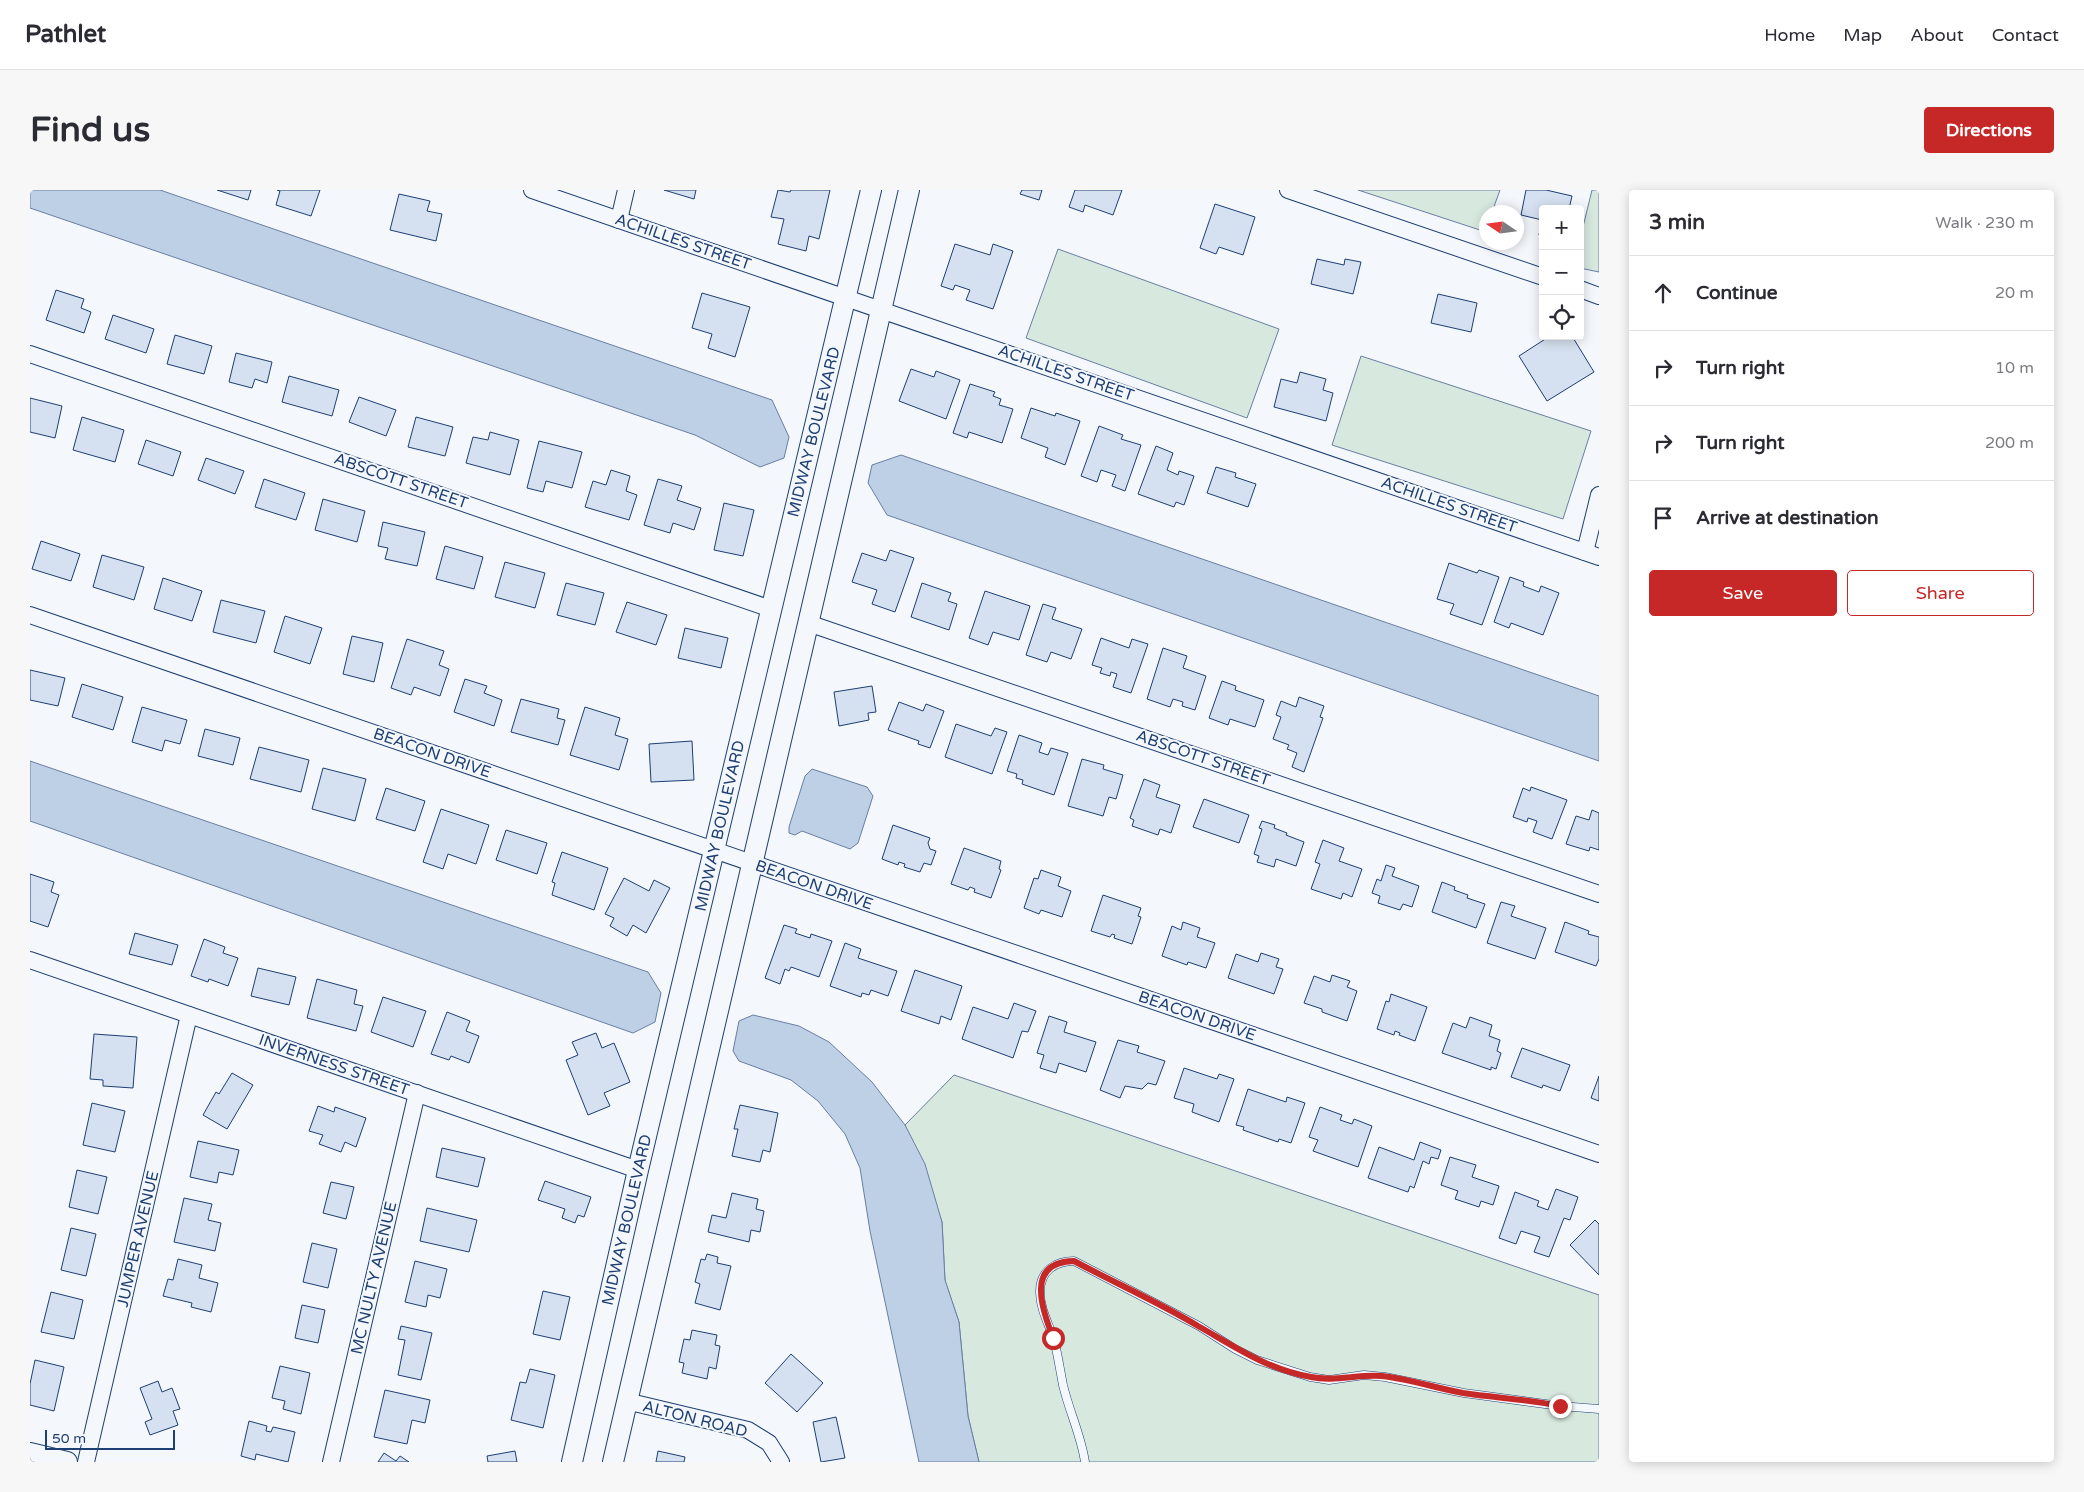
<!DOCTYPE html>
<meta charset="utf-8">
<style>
:root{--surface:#fff;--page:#f7f7f7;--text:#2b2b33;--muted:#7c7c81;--line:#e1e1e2;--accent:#c62828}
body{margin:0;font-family:"Varela Round",sans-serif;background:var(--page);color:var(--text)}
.controls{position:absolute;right:15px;top:15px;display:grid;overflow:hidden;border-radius:5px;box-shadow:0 2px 12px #0003}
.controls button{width:45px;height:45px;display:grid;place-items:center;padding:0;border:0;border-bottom:1px solid var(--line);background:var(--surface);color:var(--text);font:25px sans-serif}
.compass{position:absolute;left:1449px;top:15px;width:45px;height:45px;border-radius:50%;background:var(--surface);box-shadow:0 2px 12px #0003;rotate:283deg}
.scale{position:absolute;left:15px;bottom:12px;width:130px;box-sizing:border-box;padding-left:5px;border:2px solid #1d3f73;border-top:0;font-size:14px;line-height:18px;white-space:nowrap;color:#1d3f73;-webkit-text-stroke:4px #f4f7fb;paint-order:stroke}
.stop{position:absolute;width:15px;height:15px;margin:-11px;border:4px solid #c62828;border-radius:50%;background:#fff}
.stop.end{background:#c62828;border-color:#fff;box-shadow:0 1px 5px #0008}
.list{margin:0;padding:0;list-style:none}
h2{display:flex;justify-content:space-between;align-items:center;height:65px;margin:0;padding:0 20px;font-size:21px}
h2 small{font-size:16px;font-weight:400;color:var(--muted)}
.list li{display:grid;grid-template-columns:32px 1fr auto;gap:15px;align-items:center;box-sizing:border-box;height:75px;padding:0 20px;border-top:1px solid var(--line)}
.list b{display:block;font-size:19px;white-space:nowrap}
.list em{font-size:16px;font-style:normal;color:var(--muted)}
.actions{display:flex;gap:10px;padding:15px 20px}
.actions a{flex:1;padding:11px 0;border:1px solid var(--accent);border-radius:5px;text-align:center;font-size:18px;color:var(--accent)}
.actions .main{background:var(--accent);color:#fff}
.icon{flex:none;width:28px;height:28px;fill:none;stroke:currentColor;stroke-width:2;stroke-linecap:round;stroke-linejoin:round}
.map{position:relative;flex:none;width:1569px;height:1272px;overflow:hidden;border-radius:5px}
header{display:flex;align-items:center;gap:30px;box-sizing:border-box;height:70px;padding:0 25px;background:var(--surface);border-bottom:1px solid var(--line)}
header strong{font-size:24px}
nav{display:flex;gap:28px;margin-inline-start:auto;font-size:18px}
.intro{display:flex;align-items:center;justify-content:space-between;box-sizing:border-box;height:120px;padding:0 30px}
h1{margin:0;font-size:35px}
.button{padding:12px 22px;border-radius:5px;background:var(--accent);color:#fff;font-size:18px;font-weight:700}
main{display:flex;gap:30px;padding:0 30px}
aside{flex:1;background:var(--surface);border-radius:5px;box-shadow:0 2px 12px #0003}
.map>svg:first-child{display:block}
.green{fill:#d7e8df;stroke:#687fa3}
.water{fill:#bed0e5;stroke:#687fa3}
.building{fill:#d5e0f0;stroke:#1d3f73}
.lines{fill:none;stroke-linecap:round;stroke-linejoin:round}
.service-casing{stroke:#1d3f73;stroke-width:9}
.minor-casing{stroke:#1d3f73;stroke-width:18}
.tertiary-casing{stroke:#1d3f73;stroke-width:22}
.service{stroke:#f4f7fb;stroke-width:8}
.minor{stroke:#f4f7fb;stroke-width:16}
.tertiary{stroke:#f4f7fb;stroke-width:20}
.route{stroke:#c62828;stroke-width:6}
.labels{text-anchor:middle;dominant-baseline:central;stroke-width:4;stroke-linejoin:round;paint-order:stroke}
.street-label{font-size:16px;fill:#1d3f73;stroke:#f4f7fb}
</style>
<header>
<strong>Pathlet</strong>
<nav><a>Home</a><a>Map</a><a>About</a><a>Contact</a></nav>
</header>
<div class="intro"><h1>Find us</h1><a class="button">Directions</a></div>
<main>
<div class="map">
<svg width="1569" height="1272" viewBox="0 0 1569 1272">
<rect width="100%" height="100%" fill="#f4f7fb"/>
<g class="green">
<polygon points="1328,0 1470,0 1462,22 1456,22 1456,42"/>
<polygon points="1562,0 1569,0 1569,82 1550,78 1550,49"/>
<polygon points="1028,59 1249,139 1217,228 996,148"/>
<polygon points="1331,166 1561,241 1533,329 1302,255"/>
<polygon points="924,885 1569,1105 1569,1272 949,1272 938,1226 929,1132 915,1091 912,1032 875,935"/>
</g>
<g class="water">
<polygon points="0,0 130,0 742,210 759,247 754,268 730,277 665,245 0,18"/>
<polygon points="871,265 1569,506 1569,571 857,325 838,293 842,275"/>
<polygon points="0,571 618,782 631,803 625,832 603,843 0,631"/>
<polygon points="782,579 837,597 843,606 828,653 820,659 772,641 765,645 759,643 759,637 775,586"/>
<polygon points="723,825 769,836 799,852 842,892 875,935 895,974 912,1032 915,1090 929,1132 938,1226 949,1272 889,1272 840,1041 830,978 815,944 788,911 761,890 709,871 703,861 709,831"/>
</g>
<g class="building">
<polygon points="187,0 221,0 218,10"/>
<polygon points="247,0 290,0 281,26 246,15 250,1"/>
<polygon points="634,0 666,0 664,9"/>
<polygon points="748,0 760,2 761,0 800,0 789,49 779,46 776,61 748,54 754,29 741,27"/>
<polygon points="992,0 1012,0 1009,10 990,4"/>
<polygon points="1045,0 1092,0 1083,25 1055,15 1053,22 1039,17"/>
<polygon points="1496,0 1516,0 1542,6 1539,19 1513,19 1513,46 1509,45 1512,30 1491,25"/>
<polygon points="369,4 400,11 397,21 412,24 406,51 360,40"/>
<polygon points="1185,14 1225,27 1213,65 1189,57 1186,64 1170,58"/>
<polygon points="925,54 960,65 963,54 983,61 963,119 936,110 940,100 925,95 923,100 911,96"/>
<polygon points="1287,69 1314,75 1315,69 1331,72 1323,104 1281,94"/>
<polygon points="26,100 54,109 51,118 61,122 54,143 16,130"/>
<polygon points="672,103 720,117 705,167 678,158 682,144 662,138"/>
<polygon points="1408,104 1447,113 1441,142 1401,133"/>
<polygon points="83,125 124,139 116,163 75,149"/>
<polygon points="145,145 182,156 174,184 137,174"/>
<polygon points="1520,146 1542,146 1564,182 1517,211 1489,166"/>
<polygon points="206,163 242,172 237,193 225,189 222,198 199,192"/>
<polygon points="881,179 904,187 906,181 930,190 916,229 869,211"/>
<polygon points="1270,182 1296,189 1293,200 1303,203 1296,231 1244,217 1251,189 1267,193"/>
<polygon points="259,186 309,200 302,226 252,212"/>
<polygon points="940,194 965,202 963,206 971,209 969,215 983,219 972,253 939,242 937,248 923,243"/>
<polygon points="329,207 366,220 356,246 319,232"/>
<polygon points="0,208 32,216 25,248 0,242"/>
<polygon points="1001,218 1025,226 1026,223 1050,231 1035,275 1015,267 1018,258 991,248"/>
<polygon points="52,227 94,240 85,272 43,260"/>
<polygon points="386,227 423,237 415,266 378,257"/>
<polygon points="1069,236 1093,245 1091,249 1111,255 1095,301 1082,296 1086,285 1071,280 1067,292 1051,286"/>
<polygon points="460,242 489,250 480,285 436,273 443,247 458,250"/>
<polygon points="116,250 151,262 143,286 108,274"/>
<polygon points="509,251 552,262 542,298 516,291 513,302 497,298"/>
<polygon points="1126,256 1143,263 1137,280 1148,285 1149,281 1164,286 1154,315 1146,312 1144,317 1108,304"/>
<polygon points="176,268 214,281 205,304 168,290"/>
<polygon points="1186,277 1206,283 1205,287 1226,294 1218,317 1177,303"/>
<polygon points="581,280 600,286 596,301 607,305 599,330 555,317 563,291 576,295"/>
<polygon points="234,289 275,303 266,330 225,317"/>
<polygon points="628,289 652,296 647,310 671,318 664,340 643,333 640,343 614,335"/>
<polygon points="293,309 335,321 327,352 285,340"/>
<polygon points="694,313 724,320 713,366 684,360"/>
<polygon points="353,332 395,342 387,376 355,369 358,358 348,356"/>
<polygon points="11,351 50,364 41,391 2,379"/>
<polygon points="415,356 453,367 444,399 406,389"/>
<polygon points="860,360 884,368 865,422 842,414 847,400 822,392 832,363 856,371"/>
<polygon points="72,365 114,377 104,410 63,397"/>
<polygon points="475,372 515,383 505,418 465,407"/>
<polygon points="1419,373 1447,383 1449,380 1469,387 1452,435 1420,424 1424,414 1407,409"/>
<polygon points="1480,387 1494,392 1493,396 1509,402 1511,396 1529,403 1513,445 1481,433 1479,438 1464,432"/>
<polygon points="133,388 172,401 162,431 124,419"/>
<polygon points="536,393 574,403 565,435 527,425"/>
<polygon points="892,393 921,403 918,411 927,414 919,440 881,427"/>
<polygon points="955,401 1000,416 989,450 963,442 958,455 939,448"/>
<polygon points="191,410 235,421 226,453 183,442"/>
<polygon points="597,412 637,425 626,455 586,442"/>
<polygon points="1013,414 1026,418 1022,429 1052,439 1041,469 1021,462 1017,472 996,465"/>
<polygon points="255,426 292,438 280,474 244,462"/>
<polygon points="655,438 698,448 691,478 648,468"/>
<polygon points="322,446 353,453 344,492 313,484"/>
<polygon points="1071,448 1099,458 1102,449 1118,454 1101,503 1083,497 1087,484 1081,482 1080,486 1070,483 1072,478 1062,475"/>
<polygon points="377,449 414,461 409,475 419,479 410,506 384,497 381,505 361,498"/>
<polygon points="1133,458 1157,466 1153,478 1176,486 1165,520 1152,516 1153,512 1143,509 1140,517 1117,509"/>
<polygon points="0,480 35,488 28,516 0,510"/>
<polygon points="435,489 457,496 454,503 472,510 464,536 424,522"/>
<polygon points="1192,491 1206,496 1205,500 1234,510 1225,537 1200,529 1198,535 1179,528"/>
<polygon points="52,494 93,507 83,540 42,527"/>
<polygon points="842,496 846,522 838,523 839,530 809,536 804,502"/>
<polygon points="1269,507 1294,516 1290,527 1293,528 1274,582 1262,577 1267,563 1257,559 1259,555 1243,549 1251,527 1246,525 1251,511 1266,517"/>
<polygon points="491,509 529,519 527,528 535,530 528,555 481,542"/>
<polygon points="869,512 893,521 896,514 914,521 900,558 888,554 889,551 858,540"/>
<polygon points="112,517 157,530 150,554 135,550 132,561 102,552"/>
<polygon points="555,517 590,528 585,545 598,549 589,580 540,565"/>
<polygon points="926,534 961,546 965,538 977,542 962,584 915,567"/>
<polygon points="175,539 210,548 203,575 168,566"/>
<polygon points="989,545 1012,553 1009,562 1018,565 1021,558 1038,563 1024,605 992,594 993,590 986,588 987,584 977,581"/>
<polygon points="662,551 664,590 621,592 619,554"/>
<polygon points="229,557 279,570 271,602 220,589"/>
<polygon points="1052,569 1074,575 1073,579 1093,585 1086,609 1079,607 1073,626 1038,616"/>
<polygon points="293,578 336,589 325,631 282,619"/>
<polygon points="1114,589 1130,595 1126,607 1150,615 1141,643 1130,639 1128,645 1102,636 1104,630 1100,628"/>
<polygon points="1501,597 1537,610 1522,649 1503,642 1507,631 1498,628 1497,632 1483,627 1493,598 1500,601"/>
<polygon points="356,598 395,611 385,641 346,629"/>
<polygon points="1174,609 1219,625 1209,653 1163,637"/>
<polygon points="411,619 459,635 446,674 418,664 413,679 393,672"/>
<polygon points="1562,620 1569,623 1569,660 1560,657 1559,661 1536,654 1546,626 1559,630"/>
<polygon points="1232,631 1245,635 1244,638 1257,643 1256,645 1274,652 1266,676 1246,669 1244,677 1227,672 1229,666 1224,664 1232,639 1229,638"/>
<polygon points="863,635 900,648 898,653 900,659 906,661 901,675 894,673 890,682 874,677 875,674 869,672 868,675 852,669"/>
<polygon points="476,640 517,653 507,684 466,670"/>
<polygon points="1293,650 1314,658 1309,671 1332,679 1322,707 1313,703 1311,709 1281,699 1290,674 1285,672"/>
<polygon points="934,658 971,671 969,679 971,680 961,708 944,702 945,699 940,697 938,700 921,694"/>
<polygon points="532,662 578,678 564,720 522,705 525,693 522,692"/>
<polygon points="1356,675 1365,678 1362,686 1389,696 1382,717 1373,714 1370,720 1348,713 1350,706 1342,703 1347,689 1351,691"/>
<polygon points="1011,680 1031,687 1028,696 1041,701 1032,727 1011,720 1009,724 994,718 1004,688 1008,689"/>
<polygon points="0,684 24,692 21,702 29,705 18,737 0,731"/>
<polygon points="594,688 619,701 624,690 640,698 616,743 603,735 597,746 580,736 584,728 575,724"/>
<polygon points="1412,692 1425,697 1424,700 1438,705 1437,708 1455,714 1446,738 1402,722"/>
<polygon points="1073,705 1111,718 1108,726 1111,727 1102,754 1084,748 1085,745 1082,744 1080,747 1061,741"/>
<polygon points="1471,712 1485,716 1481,726 1516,738 1505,769 1457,753"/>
<polygon points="1153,732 1170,738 1167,747 1185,753 1176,778 1158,772 1157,775 1132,766 1142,736 1151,740"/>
<polygon points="1535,732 1559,741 1558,744 1569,747 1569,769 1566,776 1525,762"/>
<polygon points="754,735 767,739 765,743 780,748 781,744 802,751 789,787 761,777 759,781 755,779 750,794 735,788"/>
<polygon points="105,743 148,755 142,775 99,764"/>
<polygon points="174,749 195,757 193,763 208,768 198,796 179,789 178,792 161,786"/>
<polygon points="815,753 831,759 828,768 867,781 858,806 841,800 839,805 832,803 831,807 800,796"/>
<polygon points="1231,763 1249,769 1246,777 1253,779 1244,804 1198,788 1206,764 1228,772"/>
<polygon points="228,778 266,787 259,815 221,806"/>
<polygon points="885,780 932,796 921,830 911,826 909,834 871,821"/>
<polygon points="1302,785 1320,791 1317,797 1327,801 1317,831 1292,822 1292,819 1274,813 1284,786 1300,792"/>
<polygon points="287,789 327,800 324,814 333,816 326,841 277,828"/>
<polygon points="1361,804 1397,817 1385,851 1369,845 1370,843 1365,841 1364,845 1347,839 1356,811 1359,812"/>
<polygon points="353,807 396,821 383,857 341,842"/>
<polygon points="984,813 1006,821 998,842 992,841 983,868 932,849 943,817 978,829"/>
<polygon points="417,822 440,831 436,841 449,846 439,873 421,866 419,870 401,864"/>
<polygon points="1019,826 1037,832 1034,842 1066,852 1056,882 1029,873 1026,883 1010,878 1014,865 1007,863"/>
<polygon points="1440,827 1462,835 1459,846 1470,850 1467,861 1471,863 1466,879 1461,877 1461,880 1412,863 1423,833 1436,838"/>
<polygon points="566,843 572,858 584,853 600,892 574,903 580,916 558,925 536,870 548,865 542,852"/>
<polygon points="64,844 107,847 103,898 73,896 73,890 60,889"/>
<polygon points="1088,850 1109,856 1107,862 1135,871 1126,895 1118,893 1112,899 1095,896 1090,908 1070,900"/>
<polygon points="1492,858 1540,875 1530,901 1513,895 1512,898 1481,887"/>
<polygon points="1154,878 1187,889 1189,884 1204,889 1189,932 1162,922 1164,914 1144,908"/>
<polygon points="202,883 223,895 197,939 173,925 186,902 189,904"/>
<polygon points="1569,886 1569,911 1561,908"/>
<polygon points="1218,899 1256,912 1257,907 1275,913 1261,953 1249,949 1248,952 1213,940 1214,937 1206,935"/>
<polygon points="62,913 95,921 85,962 53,955"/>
<polygon points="710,915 748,923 740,962 733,960 730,972 702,966 708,939 704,939"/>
<polygon points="288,916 304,922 305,917 336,928 326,957 315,952 311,962 289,954 293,945 279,941"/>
<polygon points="1290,917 1312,925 1310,930 1322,934 1324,929 1342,936 1328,977 1283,961 1288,950 1279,947"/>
<polygon points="168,951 209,960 203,985 189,982 187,993 160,987"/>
<polygon points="1390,952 1411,960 1408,969 1401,967 1399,974 1393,971 1384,998 1380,996 1378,1002 1338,988 1349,957 1384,970"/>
<polygon points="412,958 455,968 448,997 406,987"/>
<polygon points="1420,967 1446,975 1442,987 1469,996 1463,1015 1451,1011 1449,1017 1425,1009 1428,1001 1411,995"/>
<polygon points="47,980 77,987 68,1024 39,1017"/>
<polygon points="515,991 561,1007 554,1027 548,1025 545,1033 532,1028 535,1019 508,1010"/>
<polygon points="301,992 324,997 316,1029 293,1023"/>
<polygon points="1526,999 1548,1007 1540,1030 1534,1028 1519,1067 1504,1062 1510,1047 1491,1041 1486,1054 1469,1048 1485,1002 1509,1011 1507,1016 1518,1020"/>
<polygon points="702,1003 728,1009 726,1019 734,1021 730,1042 721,1040 719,1052 678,1042 682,1025 696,1028"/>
<polygon points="154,1008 182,1014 178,1030 191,1033 185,1061 144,1052"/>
<polygon points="397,1018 447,1030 439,1062 390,1051"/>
<polygon points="1565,1030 1569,1034 1569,1085 1540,1055"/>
<polygon points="41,1038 66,1044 56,1086 31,1080"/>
<polygon points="282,1053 307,1059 298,1098 273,1092"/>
<polygon points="677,1064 688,1067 687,1073 701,1076 690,1120 665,1113 670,1094 665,1092 671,1069 675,1070"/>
<polygon points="148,1069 172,1075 169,1088 188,1093 181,1122 161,1117 162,1113 133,1106 138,1089 143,1090"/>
<polygon points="385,1071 417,1079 410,1108 398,1105 396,1117 375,1112"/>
<polygon points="513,1101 540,1107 530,1150 503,1144"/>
<polygon points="21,1102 53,1110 44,1149 11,1142"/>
<polygon points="272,1115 295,1120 288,1153 265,1148"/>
<polygon points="371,1136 402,1143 391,1190 368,1185 375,1150 368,1149"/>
<polygon points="662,1140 687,1145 685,1155 690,1156 686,1179 679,1177 677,1189 652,1183 654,1173 649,1172 654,1149 660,1150"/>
<polygon points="761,1164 793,1193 767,1222 735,1193"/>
<polygon points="5,1170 34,1177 24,1221 0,1215 0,1194"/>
<polygon points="250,1176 280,1183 271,1224 253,1219 255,1211 242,1208"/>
<polygon points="500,1179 525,1185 513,1238 481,1230 490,1192 496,1193"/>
<polygon points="128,1191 132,1202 142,1198 150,1219 143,1221 148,1235 120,1245 115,1232 122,1229 110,1198"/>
<polygon points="355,1200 400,1210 395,1233 382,1230 377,1254 344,1247"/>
<polygon points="806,1227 815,1268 791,1272 783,1232"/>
<polygon points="219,1231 237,1236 236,1241 241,1242 243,1237 265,1242 258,1272 226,1264 225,1270 211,1266"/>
<polygon points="485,1261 487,1272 458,1272 457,1266"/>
<polygon points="628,1261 655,1267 654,1272 626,1272"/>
<polygon points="354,1263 366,1271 370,1266 379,1272 348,1272"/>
</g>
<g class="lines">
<defs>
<path id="service" d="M1055,1272c-4,-27 -16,-51 -22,-77 -3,-15 -5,-30 -9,-45 -5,-16 -14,-31 -14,-48 0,-21 15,-31 34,-31l125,65 36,23 22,11 53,17 19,3 35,-5 21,2 79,16 96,13 39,3"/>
<g id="minor">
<polyline points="502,0 1569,367"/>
<polyline points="1258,0 1513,87"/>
<polyline points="589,30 596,0"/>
<polyline points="1550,99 1569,106"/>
<polyline points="0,164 741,419"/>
<polyline points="1555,362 1569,305"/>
<polyline points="0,425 1569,964"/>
<polyline points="778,433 1569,704"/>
<polyline points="0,770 608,980"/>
<polyline points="596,1211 718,1240 739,1253 751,1272"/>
<polyline points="56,1272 159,825"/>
<polyline points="301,1272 387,903"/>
</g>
<g id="tertiary">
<polyline points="0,1263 37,1272"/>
<polyline points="542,1272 608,980 841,0"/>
<polyline points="583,1272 879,0"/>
</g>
</defs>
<use href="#service" class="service-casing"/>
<use href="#minor" class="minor-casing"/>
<use href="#tertiary" class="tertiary-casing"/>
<use href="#service" class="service"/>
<use href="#minor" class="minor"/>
<use href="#tertiary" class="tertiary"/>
</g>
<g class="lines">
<path class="route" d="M1023,1148c-11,-30 -28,-76 21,-77 41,22 84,41 124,65 36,20 70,44 113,51 23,5 47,-3 71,-1 27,3 54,12 81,17 33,5 65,6 97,13"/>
</g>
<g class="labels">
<g class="street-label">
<text transform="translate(653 52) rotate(19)">ACHILLES STREET</text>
<text transform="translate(1036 183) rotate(19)">ACHILLES STREET</text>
<text transform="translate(784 242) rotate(-76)">MIDWAY BOULEVARD</text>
<text transform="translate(371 291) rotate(19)">ABSCOTT STREET</text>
<text transform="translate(1419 315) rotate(19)">ACHILLES STREET</text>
<text transform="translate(402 563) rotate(19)">BEACON DRIVE</text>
<text transform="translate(1173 568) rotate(19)">ABSCOTT STREET</text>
<text transform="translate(690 636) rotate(-77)">MIDWAY BOULEVARD</text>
<text transform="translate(784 695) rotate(19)">BEACON DRIVE</text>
<text transform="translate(1167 826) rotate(19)">BEACON DRIVE</text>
<text transform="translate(304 875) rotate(19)">INVERNESS STREET</text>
<text transform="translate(597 1030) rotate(-77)">MIDWAY BOULEVARD</text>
<text transform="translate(108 1049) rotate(-77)">JUMPER AVENUE</text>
<text transform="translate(344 1088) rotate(-77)">MC NULTY AVENUE</text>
<text transform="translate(665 1229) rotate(14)">ALTON ROAD</text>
</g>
</g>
</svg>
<div class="controls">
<button>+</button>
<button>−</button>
<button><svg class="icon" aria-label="locate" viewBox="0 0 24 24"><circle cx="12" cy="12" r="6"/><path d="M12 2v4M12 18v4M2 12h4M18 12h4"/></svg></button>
</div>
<svg class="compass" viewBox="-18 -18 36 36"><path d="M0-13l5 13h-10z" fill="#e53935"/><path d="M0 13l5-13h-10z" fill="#7c7c81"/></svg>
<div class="scale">50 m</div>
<div class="stop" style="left:1023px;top:1148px"></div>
<div class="stop end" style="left:1530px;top:1216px"></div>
</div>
<aside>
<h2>3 min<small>Walk · 230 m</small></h2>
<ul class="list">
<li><svg class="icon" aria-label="ahead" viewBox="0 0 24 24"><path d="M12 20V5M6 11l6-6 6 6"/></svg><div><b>Continue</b></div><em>20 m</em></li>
<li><svg class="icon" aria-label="right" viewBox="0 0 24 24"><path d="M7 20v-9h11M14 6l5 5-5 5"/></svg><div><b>Turn right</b></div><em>10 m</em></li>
<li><svg class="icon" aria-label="right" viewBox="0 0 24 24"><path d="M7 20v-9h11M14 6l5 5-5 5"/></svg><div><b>Turn right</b></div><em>200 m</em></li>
<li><svg class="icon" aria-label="arrive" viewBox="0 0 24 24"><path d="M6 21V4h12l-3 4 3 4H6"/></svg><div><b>Arrive at destination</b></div></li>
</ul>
<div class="actions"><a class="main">Save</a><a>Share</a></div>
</aside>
</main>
